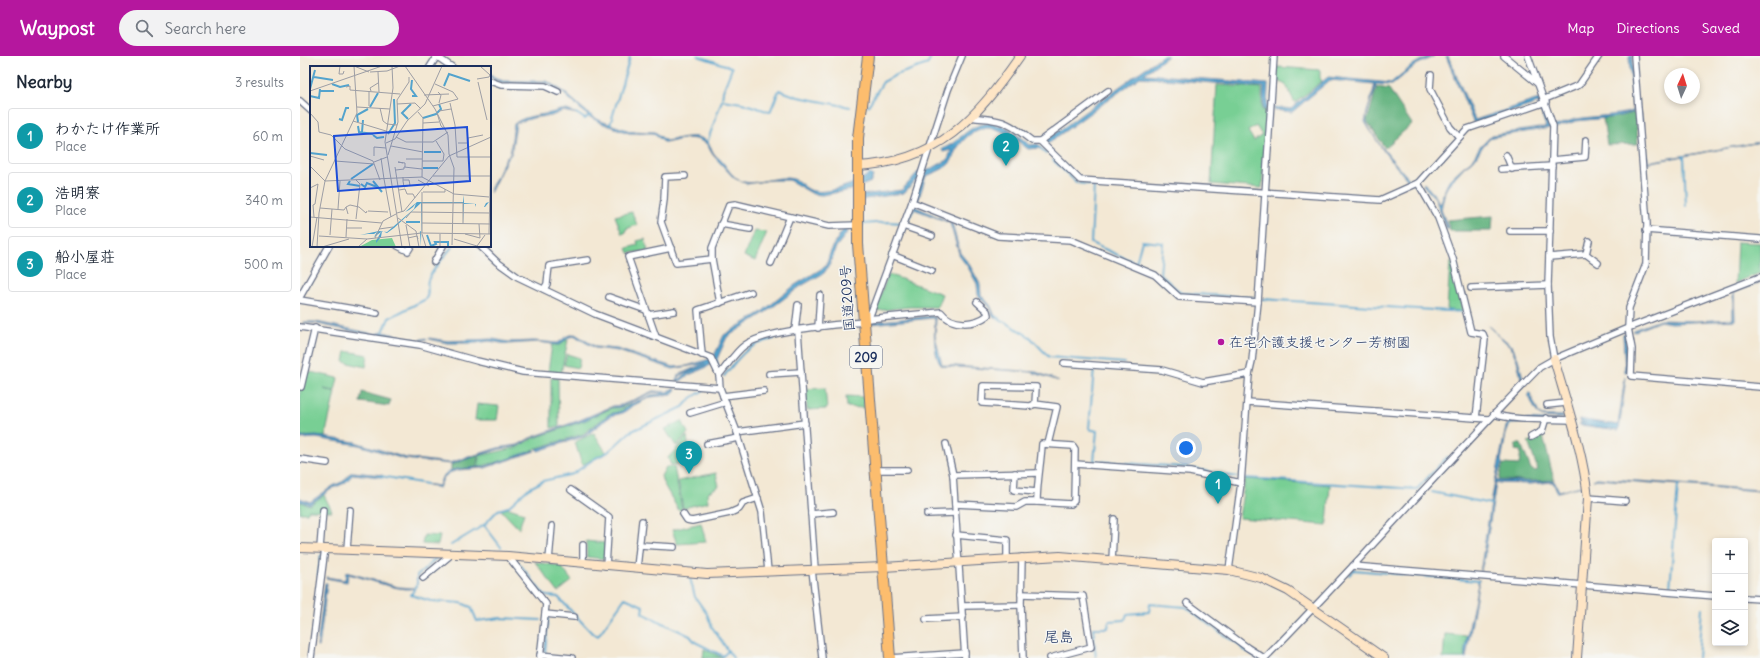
<!DOCTYPE html>
<meta charset="utf-8">
<style>
:root{--surface:#fff;--page:#f2f2f3;--text:#1f2937;--muted:#747a83;--line:#e0e1e3;--accent:#b5179e}
body{margin:0;font-family:Delius,"Klee One",sans-serif;background:var(--page);color:var(--text)}
.controls{position:absolute;right:12px;bottom:12px;display:grid;overflow:hidden;border-radius:4px;box-shadow:0 2px 6px #0003}
.controls button{width:36px;height:36px;display:grid;place-items:center;padding:0;border:0;border-bottom:1px solid var(--line);background:var(--surface);color:var(--text);font:20px sans-serif}
.compass{position:absolute;left:1364px;top:12px;width:36px;height:36px;border-radius:50%;background:var(--surface);box-shadow:0 2px 6px #0003;rotate:4deg}
.you{position:absolute;left:886px;top:392px;width:14px;height:14px;margin:-10px;border:3px solid #fff;border-radius:50%;background:#1a73e8;box-shadow:0 0 0 6px #1a73e833}
.badge{display:grid;place-items:center;width:26px;height:26px;border-radius:50%;background:var(--accent);color:#fff;font-size:13px;font-weight:700}
.pin{position:absolute;translate:-50% -33px;filter:drop-shadow(0 1px 2px #0008)}
.pin::after{content:'';position:absolute;top:21px;width:14px;height:12px;background:inherit;clip-path:polygon(0 0,100% 0,50% 100%)}
.list{margin:0;padding:0;list-style:none}
h2{display:flex;justify-content:space-between;align-items:center;height:52px;margin:0;padding:0 16px;font-size:17px}
h2 small{font-size:13px;font-weight:400;color:var(--muted)}
.list li{display:grid;grid-template-columns:26px 1fr auto;gap:12px;align-items:center;box-sizing:border-box;height:56px;margin:0 8px 8px;padding:0 8px;border:1px solid var(--line);border-radius:4px}
.list b{display:block;font-size:15px;white-space:nowrap}
.list p{margin:0;font-size:13px;white-space:nowrap;color:var(--muted)}
.list em{font-size:13px;font-style:normal;color:var(--muted)}
.icon{flex:none;width:22px;height:22px;fill:none;stroke:currentColor;stroke-width:2;stroke-linecap:round;stroke-linejoin:round}
.map{position:relative;flex:none;width:1460px;height:602px;overflow:hidden}
header{display:flex;align-items:center;gap:24px;box-sizing:border-box;height:56px;padding:0 20px;background:var(--accent);color:#fff}
header strong{font-size:19px}
nav{display:flex;gap:22px;margin-inline-start:auto;font-size:14px}
.search{width:280px;height:36px;background:var(--page);display:flex;align-items:center;gap:10px;box-sizing:border-box;padding:0 14px;border-radius:22px;color:var(--muted);font-size:15px}
main{display:flex}
aside{flex:1;background:var(--surface)}
.map>svg:first-child{display:block}
.green{fill:#78cf94;stroke:#4a7f79;fill-rule:evenodd}
.forest{fill:#62b27e;stroke:#3e706e}
.water{fill:#53a3cd;stroke:#376996}
.lines{fill:none;stroke-linecap:round;stroke-linejoin:round}
.stream{stroke:#53a3cd;stroke-width:2}
.street-casing{stroke:#677087;stroke-width:8}
.secondary-casing{stroke:#677087;stroke-width:10}
.highway-casing{stroke:#677087;stroke-width:12}
.street{stroke:#fff;stroke-width:5.5}
.secondary{stroke:#fee5c5;stroke-width:8}
.highway{stroke:#fcbd6e;stroke-width:10}
.poi-dot{fill:#b5179e;stroke:#f6f6f2;stroke-width:1.5}
.labels{text-anchor:middle;dominant-baseline:central;stroke-width:3;stroke-linejoin:round;paint-order:stroke}
.shield{fill:#f6f6f2;stroke:#5d6b8a;stroke-width:1}
.shield-label{font-size:13px;font-weight:bold;fill:#1b2f5e}
.street-label{font-size:14px;fill:#1b2f5e;stroke:#f6f6f2}
.poi-label{font-size:14px;fill:#1b2f5e;stroke:#f6f6f2;text-anchor:start}
.neighbourhood-label{font-size:15px;fill:#1b2f5e;stroke:#f6f6f2}
.inset-river{fill:none;stroke:#53a3cd;stroke-width:2}
.inset-road{fill:none;stroke:#9d9ea5;stroke-width:1}
.view{fill:#1d4ed8;fill-opacity:0.15;stroke:#1d4ed8;stroke-width:2}
.inset-edge{fill:none;stroke:#1b2f5e;stroke-width:2}
</style>
<header>
<strong>Waypost</strong>
<div class="search"><svg class="icon" aria-label="search" viewBox="0 0 24 24"><circle cx="10" cy="10" r="6"/><path d="M15 15l6 6"/></svg>Search here</div>
<nav><a>Map</a><a>Directions</a><a>Saved</a></nav>
</header>
<main>
<aside>
<h2>Nearby<small>3 results</small></h2>
<ul class="list">
<li><span class="badge" style="background:#0f9aa8">1</span><div><b>わかたけ作業所</b><p>Place</p></div><em>60 m</em></li>
<li><span class="badge" style="background:#0f9aa8">2</span><div><b>浩明寮</b><p>Place</p></div><em>340 m</em></li>
<li><span class="badge" style="background:#0f9aa8">3</span><div><b>船小屋荘</b><p>Place</p></div><em>500 m</em></li>
</ul>
</aside>
<div class="map">
<svg width="1460" height="602" viewBox="0 0 1460 602">
<rect width="100%" height="100%" fill="#f6f6f2"/>
<filter id="ink" filterUnits="userSpaceOnUse"><feTurbulence type="fractalNoise" baseFrequency=".025" numOctaves="2"/><feDisplacementMap in="SourceGraphic" scale="8" xChannelSelector="R" yChannelSelector="G"/><feConvolveMatrix kernelMatrix="1 2 1 2 8 2 1 2 1" color-interpolation-filters="sRGB"/></filter>
<filter id="wash" filterUnits="userSpaceOnUse"><feTurbulence type="fractalNoise" baseFrequency=".012" numOctaves="4" result="noise"/><feDisplacementMap in="SourceGraphic" scale="16" xChannelSelector="R" yChannelSelector="G"/><feGaussianBlur stdDeviation="0.9" result="paint"/><feColorMatrix in="noise" values="0 0 0 0 0 0 0 0 0 0 0 0 0 0 0 0 0 1.4 0 .05"/><feComposite in="paint" operator="in"/></filter>
<g filter="url(#wash)">
<rect width="100%" height="100%" fill="#f3e8d4"/>
<g class="green">
<polygon points="977,11 1020,14 1020,22 1022,25 995,47 986,29 976,24"/>
<path d="M917,29l45,3v22l5,1 -5,77 -51,-4zM956,70l6,9 -8,6 -6,-10z"/>
<polygon points="332,156 337,169 326,173 325,177 322,178 315,160"/>
<polygon points="454,175 467,176 455,205 444,200"/>
<polygon points="345,183 348,195 329,197 327,192 338,189 337,185"/>
<polygon points="1437,186 1460,187 1460,217 1435,227"/>
<polygon points="1150,206 1152,206 1164,255 1147,254"/>
<polygon points="588,218 642,238 637,251 609,251 575,255"/>
<polygon points="266,284 268,284 261,317 248,315 252,289 259,289"/>
<polygon points="46,295 68,299 66,311 44,306"/>
<polygon points="267,298 280,302 278,312 264,309"/>
<polygon points="6,315 38,322 35,335 24,333 35,336 25,381 0,380 0,332"/>
<polygon points="251,322 258,322 259,370 251,372"/>
<polygon points="525,332 527,353 507,354 506,333"/>
<polygon points="546,340 564,341 564,352 547,351"/>
<polygon points="177,348 199,350 197,364 175,364"/>
<polygon points="331,348 321,355 309,358 283,378 237,392 219,400 178,411 179,400 219,391 232,383 284,365 312,352 320,352"/>
<polygon points="382,365 388,377 376,390 365,373"/>
<polygon points="294,377 306,396 282,409 275,386"/>
<polygon points="387,380 391,406 371,409 368,402"/>
<polygon points="366,411 374,411 382,453 379,455 363,427 361,420"/>
<polygon points="416,417 419,430 407,437 408,446 383,452 378,425"/>
<polygon points="945,423 1030,429 1027,469 939,462"/>
<polygon points="24,439 32,455 9,454 7,457 0,457 0,446 10,449"/>
<polygon points="209,452 224,457 219,473 201,454"/>
<polygon points="401,467 406,486 377,488 372,474"/>
<polygon points="124,479 140,480 138,489 122,488"/>
<polygon points="286,485 305,487 304,503 287,501"/>
<polygon points="235,506 261,510 272,525 258,536"/>
<polygon points="1145,578 1168,580 1164,602 1143,602"/>
<polygon points="404,593 423,602 403,602"/>
</g>
<g class="forest">
<polygon points="1077,31 1089,33 1112,68 1085,92 1067,65"/>
<polygon points="1336,57 1338,88 1307,89 1303,63"/>
<polygon points="1193,160 1192,175 1150,175 1147,164"/>
<polygon points="62,336 91,344 89,350 60,346"/>
<polygon points="1243,380 1254,424 1231,425 1199,424 1203,408 1219,409 1221,395 1215,394 1216,388 1221,388 1231,413 1234,415 1238,414 1228,386"/>
<polygon points="178,399 177,411 151,414 151,409"/>
</g>
<g class="water">
<polygon points="862,0 868,0 844,18 968,28 967,54 963,53 964,31 840,21 747,88 745,85"/>
<path d="M1130,0h5l-19,9 -24,20 -16,-1c-1,12 -10,24 -10,35 0,13 36,52 45,62l-1,2 -25,-30 -20,-31 10,-38 -45,-4 -38,32 -18,-2v-3l17,2 37,-32 63,6 23,-19z"/>
<path d="M1146,0h2l27,64 64,-21 10,28c10,-1 18,-6 27,-8 19,-3 38,-3 57,-8l-4,-55h3l2,56 -18,5 -40,4 -18,6 -66,10 -9,9 -9,14 -9,6 -14,15 -6,10 -4,18 7,20 -1,1 -12,-32 -12,-13 1,-2 12,14 3,7 10,-24 15,-14 7,-5 9,-14 12,-12 54,-8 -8,-24 -64,21z"/>
<path d="M190,19l13,6h44l16,10 27,24 11,6 29,10 25,1 11,9c12,-2 31,-9 41,1 4,4 5,10 8,13 3,3 7,6 9,9 5,7 9,13 17,17 12,5 30,-3 42,-3 18,0 15,6 27,12 14,6 50,-7 60,-17l3,3 -2,6 -20,8 -29,5 -9,-1 -24,-14h-20l-22,4 -13,-6 -21,-23 -7,-12 -10,-4 -9,-1 -22,5 -12,-10h-24l-28,-10 -13,-7 -26,-24 -15,-9h-45l-12,-6z"/>
<path d="M260,54h7l10,4 -14,-3 -12,5 -15,1 -20,6 -5,31 -5,6 -16,33v-3l15,-31 5,-5 4,-30c11,-10 33,-8 46,-14z"/>
<polygon points="1341,58 1348,106 1460,86 1346,107"/>
<path d="M690,67l18,5 22,17 8,-1 3,4 -13,1c-25,-20 -46,-34 -70,-2 -5,6 -4,13 -10,18 -6,5 -14,8 -22,11l-10,31 36,16 8,30 9,11 11,20 1,11 9,10 6,13h-2l-4,-10 -12,-13 -1,-11 -9,-17 -8,-10 -10,-34 -36,-14 3,-30 -13,14 -39,6 -4,4 1,-8 40,-5 16,-18h6l24,-12 3,-10 -8,2 -1,-3c19,-7 24,-24 48,-26z"/>
<polygon points="547,173 547,177 536,191 530,208 524,217 501,230 466,256 427,281 417,303 407,311 387,320 379,326 378,325 386,318 406,309 381,319 379,321 378,325 376,325 378,319 405,307 373,313 318,295 295,292 275,280 269,281 259,289 238,286 207,288 189,285 176,287 148,287 129,283 129,282 148,285 193,283 208,286 234,285 258,287 267,280 275,278 296,291 317,293 373,311 387,310 413,302 424,279 462,256 495,229 526,210 532,191 543,174"/>
<polygon points="1460,226 1434,237 1435,264 1371,267 1360,265 1333,276 1333,274 1360,264 1396,265 1433,263 1433,237"/>
<path d="M632,260l4,2 -1,18 7,29 94,7 23,9 -28,-9 -89,-6c-9,-8 -8,-36 -7,-47l-2,-1 -63,6v-2z"/>
<polygon points="3,266 16,266 74,278 83,276 118,284 126,282 127,283 119,285 86,279 74,280 14,267 3,267"/>
<polygon points="1188,270 1212,290 1218,303 1223,322 1221,323 1217,304 1211,291"/>
<polygon points="1325,277 1326,278 1327,316 1325,316 1323,278"/>
<polygon points="1325,321 1326,321 1319,374 1280,369 1280,367 1286,367 1279,365 1279,363 1318,369"/>
<polygon points="373,332 376,333 372,339 351,341 332,350 323,357 311,360 285,380 238,395 237,393 284,379 310,358 322,355 331,348 352,339 370,338 374,333 368,338 353,336 320,351 312,351 285,364 231,382 218,390 199,393 151,408 104,403 59,389 16,382 0,383 0,381 17,380 55,386 106,402 149,407 198,392 218,389 230,382 280,364 313,350 322,349 353,335 368,336"/>
<path d="M1230,337l9,21 3,2h21l1,2c-28,-1 -24,2 -36,-24z"/>
<polygon points="1211,363 1264,365 1264,368 1248,366 1210,368 1206,378 1201,405 1202,407 1196,425 1232,426 1252,425 1254,425 1259,435 1282,430 1259,436 1257,436 1253,426 1230,428 1196,427 1184,503 1180,517 1192,441 1206,371"/>
<polygon points="234,394 235,395 185,412 158,414 149,417 144,421 139,432 125,428 139,430 142,421 149,415 157,413 184,411"/>
<polygon points="53,416 82,419 81,421 53,418 45,427 33,432 10,448 0,445 0,442 10,446 33,430 44,425 49,418"/>
<polygon points="1297,422 1460,434 1460,435 1298,423 1293,424"/>
<path d="M46,516l52,15 16,1c-12,5 -51,-11 -66,-14l-1,8 -21,-4v-1l19,3z"/>
<polygon points="1179,523 1166,602 1165,602 1165,591"/>
<polygon points="25,527 27,527 19,591 17,591"/>
</g>
<g class="lines">
<g class="stream">
<polyline points="398,0 431,11"/>
<polyline points="432,12 423,35 422,44 442,47 470,56 479,34 498,41 550,51"/>
<polyline points="568,50 583,26 596,19 628,8 631,0"/>
<polyline points="276,57 285,63 290,59"/>
<polyline points="310,69 330,1"/>
<polyline points="407,87 422,44"/>
<polyline points="739,91 746,98"/>
<polyline points="1384,100 1386,150"/>
<polyline points="753,104 777,127 794,129 791,187 836,207 842,185 863,187 860,218 881,237 954,242"/>
<polyline points="609,162 614,153"/>
<polyline points="562,170 563,168 588,166 603,167"/>
<polyline points="962,243 1164,256"/>
<polyline points="695,260 730,281 749,301 825,307"/>
<path d="M83,276l6,-14 37,-19c4,-8 0,-12 2,-19 5,-10 17,-25 25,-34"/>
<polyline points="416,302 418,311"/>
<polyline points="794,312 789,373 797,375 794,405 884,411 937,421"/>
<path d="M424,320c17,-21 22,-31 50,-37"/>
<polyline points="80,420 127,428"/>
<polyline points="945,422 1117,433 1147,401"/>
<polyline points="1378,429 1370,533 1389,535"/>
<polyline points="1132,436 1191,448"/>
<polyline points="184,469 201,491"/>
<polyline points="151,489 184,469 198,454 208,451 228,433 243,425 273,418 294,403 308,396 330,376 383,351 390,343 404,334"/>
<polyline points="137,501 123,515 117,519 117,528 111,539 131,545 161,547 171,551 177,565 201,562 240,564"/>
<polyline points="219,507 244,539 247,540 258,541 291,576 298,580 325,542 343,550 342,557 390,580 395,586 423,600 428,595"/>
<polyline points="1049,519 1054,514 1178,525"/>
<polyline points="18,520 21,499"/>
<polyline points="390,522 395,541 407,558 412,571 433,602"/>
<polyline points="245,598 248,562"/>
<polyline points="796,602 793,572 808,572 809,565 825,564 827,558 849,556 850,548 886,551 928,582 937,587 944,594 958,602"/>
<polyline points="1398,602 1402,552"/>
</g>
</g>
</g>
<g filter="url(#ink)">
<g class="lines">
<defs>
<g id="street">
<polyline points="136,0 152,11"/>
<polyline points="1204,0 1237,27"/>
<polyline points="1228,0 1253,70 1248,229 1250,281 1254,303"/>
<polyline points="1334,0 1347,168 1346,208 1329,252 1328,272 1332,293 1331,320 1460,331"/>
<polyline points="130,11 137,0"/>
<polyline points="1131,19 1130,33 1150,71 1159,81"/>
<polyline points="190,25 201,29 245,30 258,36"/>
<polyline points="1245,43 1279,29 1299,0"/>
<polyline points="0,45 11,55"/>
<path d="M672,61c8,2 14,1 22,3 15,2 26,12 38,21h8l68,-50"/>
<polyline points="740,85 780,124 1080,144 1118,127 1167,73 1246,46"/>
<polyline points="1206,99 1212,113"/>
<polyline points="1252,104 1285,101 1286,84"/>
<polyline points="1201,113 1252,110"/>
<polyline points="385,120 365,121 364,144 361,166 376,207 412,203"/>
<polyline points="1118,127 1138,162 1153,203 1171,276 1183,278 1185,283 1176,362"/>
<polyline points="612,146 698,180 771,184 855,219 879,241 958,246"/>
<polyline points="421,168 450,173"/>
<polyline points="603,170 632,180"/>
<polyline points="1346,174 1460,183"/>
<polyline points="1210,175 1250,175"/>
<polyline points="1289,185 1286,198 1298,207"/>
<polyline points="98,190 108,195 111,190"/>
<polyline points="180,190 197,206 218,221 295,258 411,302 419,319 420,332 437,376 462,456 468,515"/>
<polyline points="592,199 632,215"/>
<polyline points="1249,201 1286,198"/>
<polyline points="134,206 143,190"/>
<polyline points="471,207 490,161"/>
<polyline points="1171,232 1248,229"/>
<polyline points="244,233 247,228 249,210 288,204"/>
<polyline points="0,241 29,190"/>
<polyline points="309,241 346,254"/>
<polyline points="0,244 77,257"/>
<polyline points="420,247 412,203 412,192 429,149 435,148 529,170 557,169"/>
<polyline points="348,259 374,255"/>
<polyline points="569,262 612,146 648,34 662,0"/>
<path d="M567,263l74,-7c11,15 34,13 47,3l-1,-4 -10,-9"/>
<polyline points="0,271 120,289 177,305 223,316 420,332"/>
<polyline points="518,272 520,239"/>
<polyline points="495,275 498,249"/>
<polyline points="498,275 515,513"/>
<polyline points="356,281 328,201 371,192"/>
<polyline points="402,299 398,254 451,236"/>
<polyline points="764,307 862,314 903,326 949,318"/>
<polyline points="469,318 501,316"/>
<path d="M419,319c8,-9 16,-23 26,-30 22,-15 89,-20 118,-23"/>
<polyline points="1,331 15,272"/>
<polyline points="423,340 464,335"/>
<polyline points="947,346 1189,363"/>
<polyline points="735,348 736,331 683,330 682,347 730,350 735,348 757,351 748,388"/>
<polyline points="1247,349 1266,347"/>
<polyline points="390,357 426,346"/>
<path d="M1194,358c18,7 56,5 77,6"/>
<polyline points="437,376 505,367"/>
<polyline points="1231,381 1242,375 1246,362"/>
<polyline points="407,388 439,382"/>
<polyline points="646,388 653,419 665,602"/>
<path d="M742,388l31,2 2,3 -1,52 -3,3 -34,-2c0,-20 4,-39 5,-58z"/>
<polyline points="0,403 27,407"/>
<polyline points="775,408 890,416 941,427"/>
<polyline points="576,414 607,414"/>
<polyline points="715,417 714,434 737,436"/>
<polyline points="653,419 738,417"/>
<polyline points="271,434 309,461 306,510"/>
<polyline points="1288,442 1325,445"/>
<polyline points="655,448 716,451 725,446 737,446"/>
<polyline points="383,458 387,464 392,465 430,457 439,453 443,447 458,442"/>
<polyline points="511,458 533,456"/>
<polyline points="627,458 655,457"/>
<polyline points="656,479 707,484 707,502"/>
<polyline points="283,489 283,507"/>
<polyline points="339,489 374,491"/>
<polyline points="20,492 23,454"/>
<polyline points="47,493 50,454"/>
<polyline points="208,500 246,548 240,602"/>
<polyline points="722,501 721,549 723,602"/>
<polyline points="249,504 252,470"/>
<polyline points="812,505 814,463"/>
<polyline points="1053,510 1415,540"/>
<polyline points="337,512 342,465"/>
<polyline points="512,514 522,602"/>
<polyline points="929,514 941,427 949,318 952,305 958,246 974,0"/>
<polyline points="123,522 152,498"/>
<polyline points="721,538 783,540 791,591 750,602"/>
<polyline points="1445,542 1460,543"/>
<polyline points="887,547 948,592 964,602"/>
<polyline points="662,550 721,549"/>
<polyline points="245,558 274,561"/>
<polyline points="626,563 663,561"/>
<polyline points="240,599 272,602"/>
<polyline points="11,602 25,492"/>
<polyline points="590,602 665,597"/>
<path d="M965,602c94,-95 181,-196 275,-291l14,-8 74,-31 132,-51"/>
</g>
<g id="secondary">
<path d="M557,110c82,-4 119,-47 163,-110"/>
<path d="M1254,303c13,46 29,92 34,139l-11,160"/>
<polyline points="0,492 208,500 407,518 584,511 760,500 929,514 961,522 988,535 1084,602"/>
</g>
<polyline id="highway" points="568,0 558,82 558,188 590,602"/>
</defs>
<use href="#street" class="street-casing"/>
<use href="#secondary" class="secondary-casing"/>
<use href="#highway" class="highway-casing"/>
<use href="#street" class="street"/>
<use href="#secondary" class="secondary"/>
<use href="#highway" class="highway"/>
</g>
</g>
<circle class="poi-dot" cx="921" cy="286" r="4"/>
<g class="labels">
<rect class="shield" x="550" y="290" width="32" height="22" rx="3"/>
<g class="shield-label">
<text x="566" y="301">209</text>
</g>
<g class="street-label">
<text transform="translate(547 242) rotate(-94)">国道209号</text>
</g>
<g class="poi-label">
<text x="929" y="286">在宅介護支援センター芳樹園</text>
</g>
<g class="neighbourhood-label">
<text x="759" y="580">尾島</text>
</g>
</g>
<g transform="translate(10 10)">
<rect width="181" height="181" fill="#f3e8d4"/>
<path d="M82,172l4,9h-37l13,-7z" fill="#78cf94"/>
<path d="M154,129v8l12,1v3h8l2,-4 3,-1 -4,5h-9l-1,-3h-11v19l-1,-20h-41l-1,39v5l-1,-15 -2,1 3,-2v-28l-27,25 -7,5 -5,-2 -1,6 -5,6v4v-6l5,-9 -7,5 3,-5 -3,2h-6l1,3 -1,-3 -8,1 -7,-2 7,2 19,-4 8,1 27,-23 2,-6 -3,4 -4,3 -4,2 12,-10 -2,-4 2,4h46z" fill="#53a3cd"/>
<path class="inset-river" d="M4,11l19,3M102,14l-1,9 5,7h-4M22,18l8,3 9,-2M134,20l5,-12 21,7M0,23l5,-19M10,25h14M0,30l9,2 1,-9M60,41l8,-14M113,52l13,-4 5,-5 -2,-5M29,53l3,1 4,-12h3M98,53l-6,-6 9,-9M48,56l-1,-7 11,-6M48,60l1,6 14,2M52,66l1,-12M78,68l7,-11 -1,-24M63,69l4,3 7,-1M114,86h17M0,87l17,2M113,102h15M41,113l22,-15M40,115l-2,3 12,2M63,115l9,11M51,118l4,3 2,-4 10,4M96,156h14M117,169l4,11 5,-2 -1,-2h13v4"/>
<path class="inset-road" d="M30,0l-1,8h4l1,-3M44,0l3,47 -32,68 97,-4 32,17 35,3M44,0l15,6M82,0l1,22 -8,54 17,105M95,0l30,43 13,26 1,19 5,14 -2,77M170,0l10,9M60,6l17,-1 13,-5M68,6l1,20M167,13l12,-2 2,-4M168,16l9,38M36,21l4,-1v4l50,4M0,25l72,-25M61,25l-1,-3 8,-5M128,26l3,3 -2,8M114,29l25,-1M140,37l5,22 2,32h34M87,38l18,-1 6,6M59,40v-15M123,40l25,-7 -5,-7 -18,-8M47,41l33,2M70,42l3,13 4,3 10,1M129,45l12,-2M108,46l5,6 -1,59M0,47l8,9 1,10 12,3 14,14 28,12 7,19M127,47l4,13 5,4M43,55l33,10M113,57l16,-1M86,71l10,5h27l15,-10M126,75l8,13 -1,7M76,77l9,-4 12,-18 18,-17 17,-38M148,77h10v-5l15,-3M81,80l32,6M78,89l10,-33 -1,-22 12,-18v-5M0,90l14,4M64,90v-9l12,1M71,92l3,21M96,93h16M25,95l39,3M112,95h21M64,96l13,-5M93,97l-5,-1 7,1v4M0,100l15,15 -6,32 -2,34M85,101l7,45M86,104l8,-1v-2l18,2M123,110h57M93,111v4l1,6 6,-2 -1,-5h-6M74,113l7,38M46,114l4,4 -4,35M108,114l11,6M0,122l8,-4 -3,20 -2,1 1,12M89,124l6,-1 2,5h6l2,4M113,126h22v-3M112,137h41v21M10,142l24,2 2,-3M28,143l2,-28M58,145l20,1M87,147l7,-2 45,-55 42,-19M38,148l-2,-7 4,-2 9,2 7,6 1,-2M0,151l72,6M88,152l18,13 3,16M96,152l5,-6 79,1M112,157l69,1M169,158l1,14M96,159l4,22M37,162h15M69,163l14,-2M112,167v-41M112,168l4,13M155,168l15,4M179,168l2,-91M20,169l2,-26M9,170l48,3 55,-6 69,1M36,171l1,-18M65,172l8,-17 13,-7M98,172l9,-2 1,3M144,173l23,7M167,180l8,-11M2,181l5,-30M12,181l27,-8M48,181l9,-8M130,181v-13"/>
<path class="view" d="M157,61l3,54 -132,10 -4,-55z"/>
<rect width="181" height="181" class="inset-edge"/>
</g>
</svg>
<div class="controls">
<button>+</button>
<button>−</button>
<button><svg class="icon" aria-label="layers" viewBox="0 0 24 24"><path d="M12 4l9 5-9 5-9-5zM3 14l9 5 9-5"/></svg></button>
</div>
<svg class="compass" viewBox="-18 -18 36 36"><path d="M0-13l5 13h-10z" fill="#e53935"/><path d="M0 13l5-13h-10z" fill="#747a83"/></svg>
<div class="you"></div>
<div class="pin badge" style="left:918px;top:448px;background:#0f9aa8">1</div>
<div class="pin badge" style="left:706px;top:110px;background:#0f9aa8">2</div>
<div class="pin badge" style="left:389px;top:418px;background:#0f9aa8">3</div>
</div>
</main>
